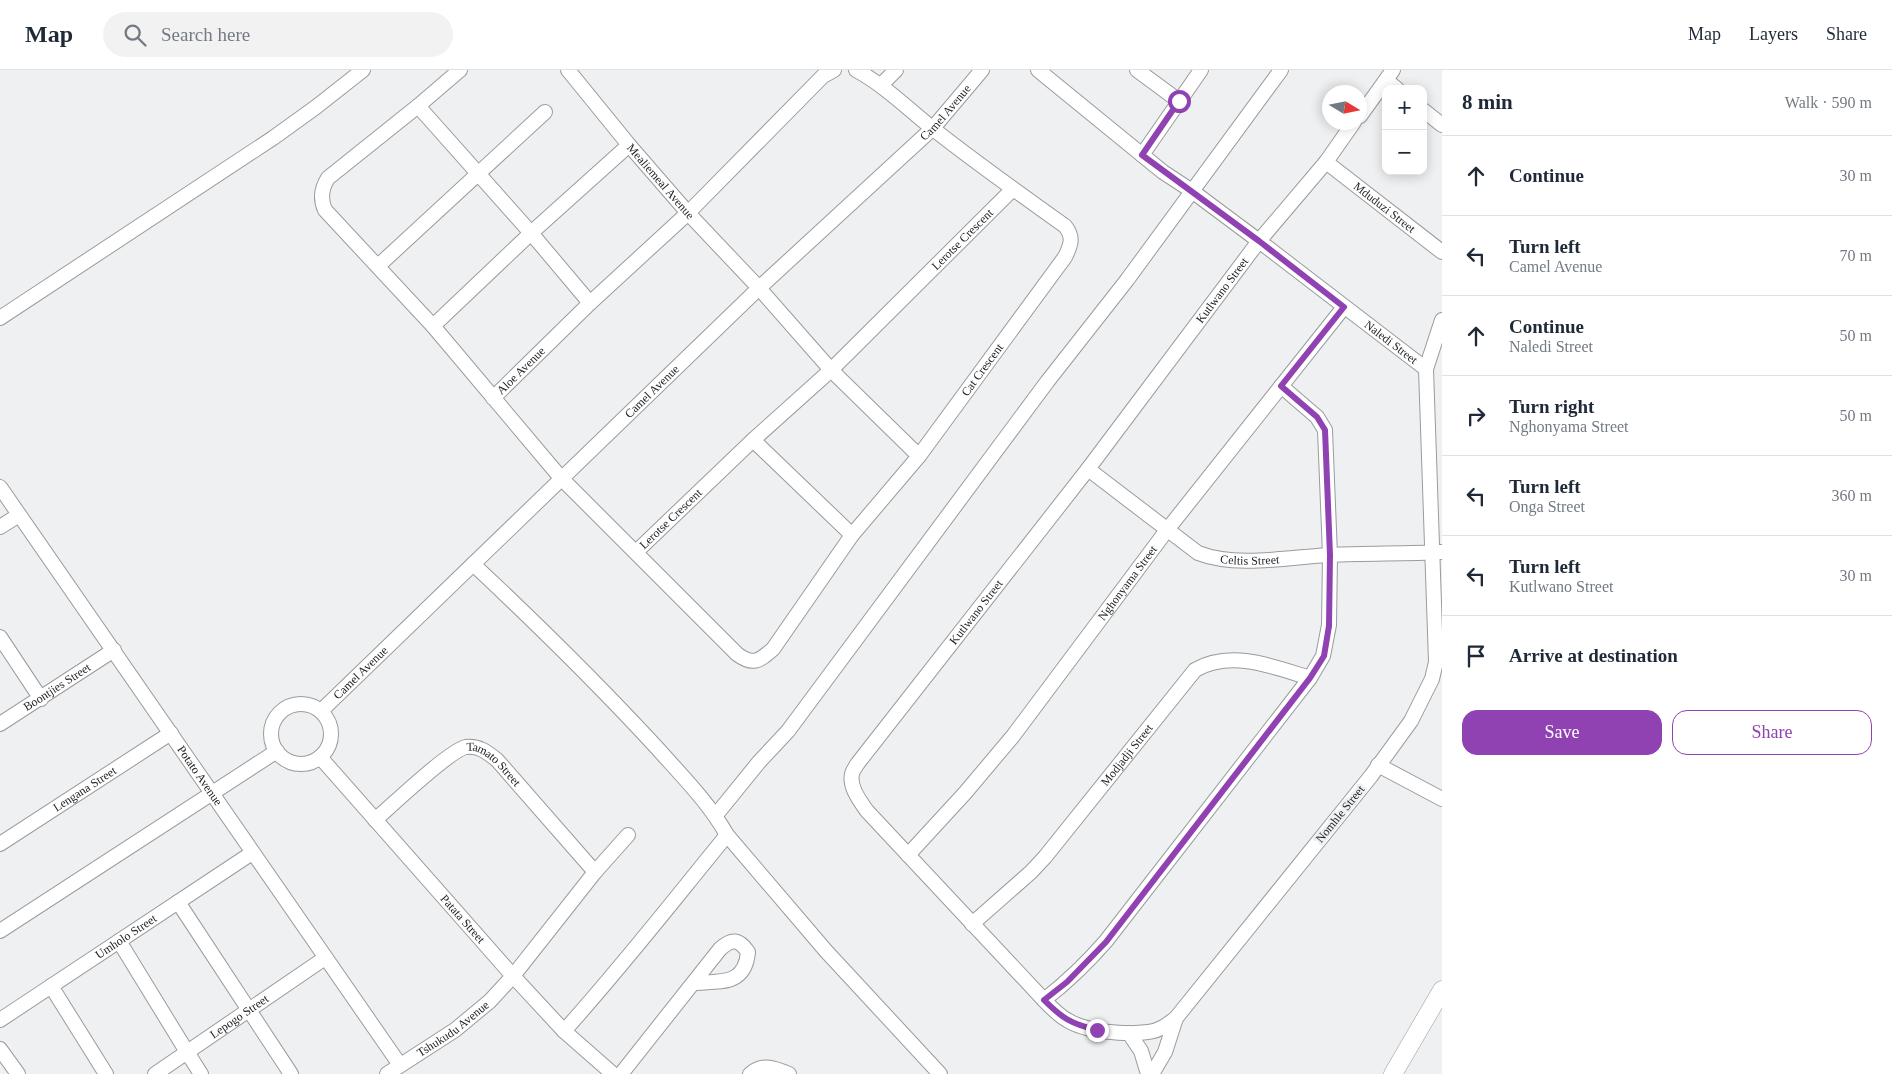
<!DOCTYPE html>
<meta charset="utf-8">
<style>
:root{--surface:#fff;--page:#f2f2f3;--text:#1f2937;--muted:#747a83;--line:#e0e1e3;--accent:#9042b2}
body{margin:0;font-family:Georgia,serif;background:var(--page);color:var(--text)}
.controls{position:absolute;right:15px;top:15px;display:grid;overflow:hidden;border-radius:10px;box-shadow:0 2px 12px #0003}
.controls button{width:45px;height:45px;display:grid;place-items:center;padding:0;border:0;border-bottom:1px solid var(--line);background:var(--surface);color:var(--text);font:25px sans-serif}
.compass{position:absolute;left:1322px;top:15px;width:45px;height:45px;border-radius:50%;background:var(--surface);box-shadow:0 2px 12px #0003;rotate:100deg}
.stop{position:absolute;width:15px;height:15px;margin:-11px;border:4px solid #9042b2;border-radius:50%;background:#fff}
.stop.end{background:#9042b2;border-color:#fff;box-shadow:0 1px 5px #0008}
.list{margin:0;padding:0;list-style:none}
h2{display:flex;justify-content:space-between;align-items:center;height:65px;margin:0;padding:0 20px;font-size:21px}
h2 small{font-size:16px;font-weight:400;color:var(--muted)}
.list li{display:grid;grid-template-columns:32px 1fr auto;gap:15px;align-items:center;box-sizing:border-box;height:80px;padding:0 20px;border-top:1px solid var(--line)}
.list b{display:block;font-size:19px;white-space:nowrap}
.list p{margin:0;font-size:16px;white-space:nowrap;color:var(--muted)}
.list em{font-size:16px;font-style:normal;color:var(--muted)}
.actions{display:flex;gap:10px;padding:15px 20px}
.actions a{flex:1;padding:11px 0;border:1px solid var(--accent);border-radius:15px;text-align:center;font-size:18px;color:var(--accent)}
.actions .main{background:var(--accent);color:#fff}
.icon{flex:none;width:28px;height:28px;fill:none;stroke:currentColor;stroke-width:2;stroke-linecap:round;stroke-linejoin:round}
.map{position:relative;flex:none;width:1442px;height:1004px;overflow:hidden}
header{display:flex;align-items:center;gap:30px;box-sizing:border-box;height:70px;padding:0 25px;background:var(--surface);border-bottom:1px solid var(--line)}
header strong{font-size:24px}
nav{display:flex;gap:28px;margin-inline-start:auto;font-size:18px}
.search{width:350px;height:45px;background:var(--page);display:flex;align-items:center;gap:12px;box-sizing:border-box;padding:0 18px;border-radius:28px;color:var(--muted);font-size:19px}
main{display:flex}
aside{flex:1;background:var(--surface)}
.map>svg:first-child{display:block}
.lines{fill:none;stroke-linecap:round;stroke-linejoin:round}
.minor-casing{stroke:#999b9d;stroke-width:16}
.tertiary-casing{stroke:#999b9d;stroke-width:19}
.minor{stroke:#fff;stroke-width:14}
.tertiary{stroke:#fff;stroke-width:18}
.route{stroke:#9042b2;stroke-width:6}
.labels{text-anchor:middle;dominant-baseline:central;stroke-width:5;stroke-linejoin:round;paint-order:stroke}
.street-label{font-size:12px;fill:#242425;stroke:#eef0f1}
</style>
<header>
<strong>Map</strong>
<div class="search"><svg class="icon" aria-label="search" viewBox="0 0 24 24"><circle cx="10" cy="10" r="6"/><path d="M15 15l6 6"/></svg>Search here</div>
<nav><a>Map</a><a>Layers</a><a>Share</a></nav>
</header>
<main>
<div class="map">
<svg width="1442" height="1004" viewBox="0 0 1442 1004">
<rect width="100%" height="100%" fill="#eef0f1"/>
<g class="lines">
<defs>
<g id="minor">
<path d="M460,0l-42,36 -90,72c-7,11 -8,21 -3,32l108,116 128,152 176,176c16,12 22,7 36,-5l79,-114 67,-79"/>
<path id="s1" d="M568,0l61,75 59,68 71,75 72,82 88,86 146,-199c6,-12 9,-20 0,-31 -45,-32 -90,-64 -133,-98 -25,-20 -48,-43 -76,-58"/>
<path id="s2" d="M1038,0l125,102 29,19 67,50 167,128 10,293 -4,17 -21,42 -40,55 -195,242c-9,7 -17,13 -28,14 -22,3 -62,0 -81,-12 -9,-5 -16,-13 -23,-20l-177,-189c-7,-10 -18,-24 -15,-37 1,-4 4,-8 6,-11l230,-294 171,-228 67,-79 28,-40"/>
<polyline points="1137,0 1179,31"/>
<polyline points="1386,10 1397,19"/>
<polyline points="881,15 896,0"/>
<polyline points="418,36 531,163 590,233"/>
<polyline points="1423,40 1442,55"/>
<polyline points="1360,46 1393,0"/>
<polyline points="1142,85 1201,0"/>
<path id="s3" d="M1326,92l116,90"/>
<polyline points="378,196 545,42"/>
<polyline points="0,248 273,68 316,37 363,0"/>
<polyline points="433,256 531,163 629,75"/>
<polyline points="1426,299 1442,250"/>
<path id="s4" d="M493,328l97,-95 98,-90 135,-137 11,-6"/>
<polyline points="753,370 852,465"/>
<path id="s5" d="M1088,399l110,84c39,15 91,4 132,2 37,-2 74,-1 111,-3"/>
<path id="s6" d="M0,417l400,578"/>
<polyline points="0,457 19,445"/>
<path id="s7" d="M636,482l117,-112 78,-70 182,-181"/>
<path d="M473,494c64,60 126,121 185,185 25,28 51,54 69,86l99,116 114,123"/>
<polyline points="0,567 41,629"/>
<circle cx="301" cy="664" r="30"/>
<path id="s8" d="M321,641l438,-423 174,-160 49,-58"/>
<path id="s9" d="M0,654l114,-74"/>
<path id="s10" d="M320,687l193,219 51,55 49,43"/>
<polyline points="1378,695 1442,729"/>
<polyline points="716,745 759,692 788,661 1047,312 1127,210 1281,0"/>
<path id="s11" d="M375,750c16,-14 75,-70 91,-73 13,-2 22,6 31,13l98,112"/>
<path id="s12" d="M0,774l171,-111"/>
<path id="s13" d="M908,785l57,-62 48,-57 154,-206 177,-223"/>
<polyline points="178,832 291,1004"/>
<path id="s14" d="M972,854l59,-52 14,-15 150,-187c36,-21 79,-3 115,8"/>
<polyline points="0,861 277,681"/>
<polyline points="119,871 187,982 201,1004"/>
<polyline points="51,916 106,1004"/>
<path d="M1044,930c23,-18 43,-37 62,-59l204,-263 13,-22 6,-31 1,-70 -5,-125 -8,-13 -36,-31"/>
<path id="s15" d="M0,950l252,-167"/>
<path d="M564,961c57,-63 109,-130 163,-196"/>
<polyline points="1129,963 1141,981 1148,1004"/>
<polyline points="0,979 18,1004"/>
<path id="s16" d="M155,1004l170,-116"/>
<path id="s17" d="M387,1004l68,-44 35,-29 23,-25 82,-104 33,-37"/>
<path d="M621,1004l99,-125c12,-11 19,-10 28,3 -3,34 -28,29 -55,31"/>
<path d="M750,1004c13,-11 25,-6 39,0"/>
<polyline points="1152,1004 1165,982 1176,948"/>
</g>
<polyline id="tertiary" points="1393,1004 1442,920"/>
</defs>
<use href="#minor" class="minor-casing"/>
<use href="#tertiary" class="tertiary-casing"/>
<use href="#minor" class="minor"/>
<use href="#tertiary" class="tertiary"/>
</g>
<g class="lines">
<path class="route" d="M1097,960c-26,-6 -35,-12 -53,-30l23,-18 39,-40 204,-264 14,-22 5,-30 1,-71 -5,-125 -8,-13 -36,-31 63,-79 -85,-66 -117,-86 37,-54"/>
</g>
<g class="labels">
<g class="street-label">
<text stroke="none"><textPath href="#s8" startOffset="865">Camel Avenue</textPath></text>
<text stroke="none"><textPath href="#s1" startOffset="145">Mealiemeal Avenue</textPath></text>
<text stroke="none"><textPath href="#s3" startOffset="74">Mduduzi Street</textPath></text>
<text stroke="none"><textPath href="#s7" startOffset="452">Lerotse Crescent</textPath></text>
<text stroke="none"><textPath href="#s2" startOffset="2281">Kutlwano Street</textPath></text>
<text stroke="none"><textPath href="#s2" startOffset="446">Naledi Street</textPath></text>
<text stroke="none"><textPath href="#s1" startOffset="629">Cat Crescent</textPath></text>
<text stroke="none"><textPath href="#s4" startOffset="39">Aloe Avenue</textPath></text>
<text stroke="none"><textPath href="#s8" startOffset="460">Camel Avenue</textPath></text>
<text stroke="none"><textPath href="#s7" startOffset="48">Lerotse Crescent</textPath></text>
<text stroke="none"><textPath href="#s5" startOffset="191">Celtis Street</textPath></text>
<text stroke="none"><textPath href="#s13" startOffset="350">Nghonyama Street</textPath></text>
<text stroke="none"><textPath href="#s2" startOffset="1876">Kutlwano Street</textPath></text>
<text stroke="none"><textPath href="#s8" startOffset="55">Camel Avenue</textPath></text>
<text stroke="none"><textPath href="#s9" startOffset="68">Boontjies Street</textPath></text>
<text stroke="none"><textPath href="#s14" startOffset="230">Modjadji Street</textPath></text>
<text stroke="none"><textPath href="#s11" startOffset="151">Tamato Street</textPath></text>
<text stroke="none"><textPath href="#s6" startOffset="351">Potato Avenue</textPath></text>
<text stroke="none"><textPath href="#s12" startOffset="101">Lengana Street</textPath></text>
<text transform="translate(1340 744) rotate(-51)">Nomhle Street</text>
<text stroke="none"><textPath href="#s10" startOffset="216">Patata Street</textPath></text>
<text stroke="none"><textPath href="#s15" startOffset="151">Umholo Street</textPath></text>
<text stroke="none"><textPath href="#s16" startOffset="102">Lepogo Street</textPath></text>
<text stroke="none"><textPath href="#s17" startOffset="80">Tshukudu Avenue</textPath></text>
</g>
</g>
</svg>
<div class="controls">
<button>+</button>
<button>−</button>
</div>
<svg class="compass" viewBox="-18 -18 36 36"><path d="M0-13l5 13h-10z" fill="#e53935"/><path d="M0 13l5-13h-10z" fill="#747a83"/></svg>
<div class="stop" style="left:1179px;top:31px"></div>
<div class="stop end" style="left:1097px;top:960px"></div>
</div>
<aside>
<h2>8 min<small>Walk · 590 m</small></h2>
<ul class="list">
<li><svg class="icon" aria-label="ahead" viewBox="0 0 24 24"><path d="M12 20V5M6 11l6-6 6 6"/></svg><div><b>Continue</b></div><em>30 m</em></li>
<li><svg class="icon" aria-label="left" viewBox="0 0 24 24"><path d="M17 20v-9H6M10 6l-5 5 5 5"/></svg><div><b>Turn left</b><p>Camel Avenue</p></div><em>70 m</em></li>
<li><svg class="icon" aria-label="ahead" viewBox="0 0 24 24"><path d="M12 20V5M6 11l6-6 6 6"/></svg><div><b>Continue</b><p>Naledi Street</p></div><em>50 m</em></li>
<li><svg class="icon" aria-label="right" viewBox="0 0 24 24"><path d="M7 20v-9h11M14 6l5 5-5 5"/></svg><div><b>Turn right</b><p>Nghonyama Street</p></div><em>50 m</em></li>
<li><svg class="icon" aria-label="left" viewBox="0 0 24 24"><path d="M17 20v-9H6M10 6l-5 5 5 5"/></svg><div><b>Turn left</b><p>Onga Street</p></div><em>360 m</em></li>
<li><svg class="icon" aria-label="left" viewBox="0 0 24 24"><path d="M17 20v-9H6M10 6l-5 5 5 5"/></svg><div><b>Turn left</b><p>Kutlwano Street</p></div><em>30 m</em></li>
<li><svg class="icon" aria-label="arrive" viewBox="0 0 24 24"><path d="M6 21V4h12l-3 4 3 4H6"/></svg><div><b>Arrive at destination</b></div></li>
</ul>
<div class="actions"><a class="main">Save</a><a>Share</a></div>
</aside>
</main>
